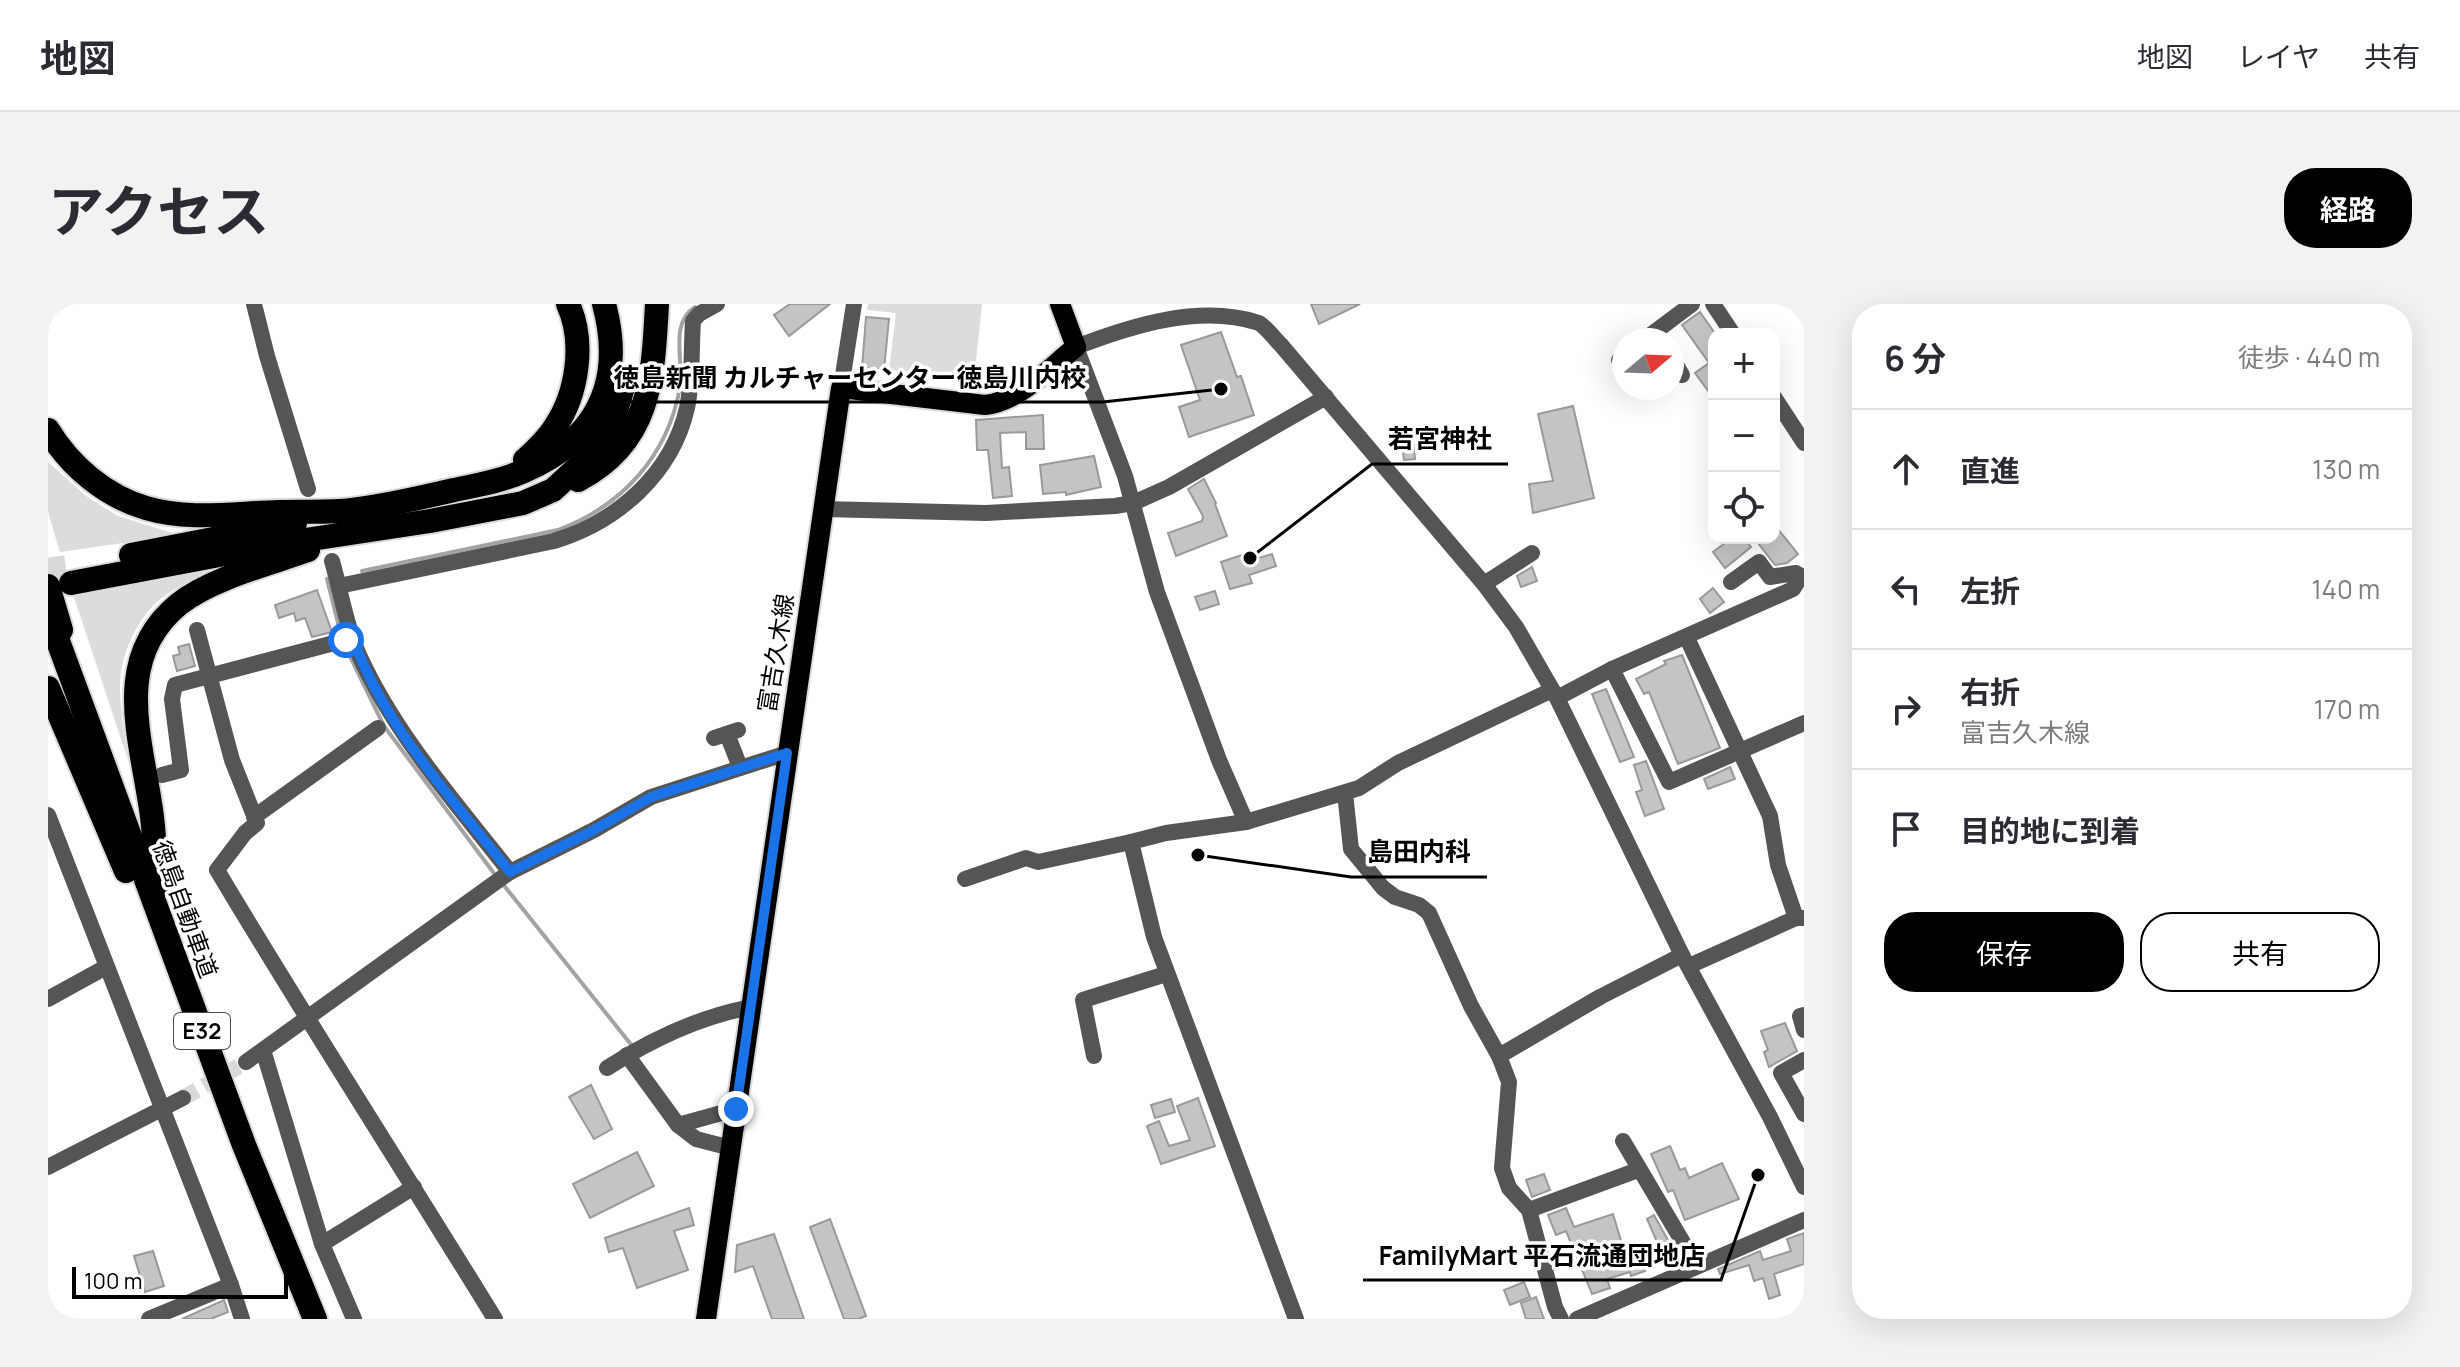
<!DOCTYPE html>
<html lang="ja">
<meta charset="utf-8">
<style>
:root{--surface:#fff;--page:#f2f2f3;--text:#2b2b33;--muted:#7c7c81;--line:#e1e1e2;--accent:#000}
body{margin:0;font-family:Manrope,"Noto Sans JP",sans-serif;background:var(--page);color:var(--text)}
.controls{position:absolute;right:24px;top:24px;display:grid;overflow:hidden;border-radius:16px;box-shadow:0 8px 32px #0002}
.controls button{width:72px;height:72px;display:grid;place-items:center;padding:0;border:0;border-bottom:2px solid var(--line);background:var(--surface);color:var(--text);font:40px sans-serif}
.compass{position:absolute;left:1564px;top:24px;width:72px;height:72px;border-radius:50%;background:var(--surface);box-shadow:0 8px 32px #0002;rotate:71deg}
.scale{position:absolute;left:24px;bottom:20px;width:216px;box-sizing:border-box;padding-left:8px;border:4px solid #000;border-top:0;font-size:22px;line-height:28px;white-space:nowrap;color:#000;-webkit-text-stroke:6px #fff;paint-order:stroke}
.stop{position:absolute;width:24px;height:24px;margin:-18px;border:6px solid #1a73e8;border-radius:50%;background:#fff}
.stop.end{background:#1a73e8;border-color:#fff;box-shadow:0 2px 8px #0008}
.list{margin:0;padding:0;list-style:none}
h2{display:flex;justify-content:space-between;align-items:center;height:104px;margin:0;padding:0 32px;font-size:34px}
h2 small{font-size:26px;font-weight:400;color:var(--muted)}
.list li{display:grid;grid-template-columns:52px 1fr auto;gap:24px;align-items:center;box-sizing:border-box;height:120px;padding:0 32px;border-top:2px solid var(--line)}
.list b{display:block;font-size:30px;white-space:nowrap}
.list p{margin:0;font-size:26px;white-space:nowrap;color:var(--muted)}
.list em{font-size:26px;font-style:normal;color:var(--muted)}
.actions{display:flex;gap:16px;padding:24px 32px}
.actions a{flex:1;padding:18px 0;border:2px solid var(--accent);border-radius:32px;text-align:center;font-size:28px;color:var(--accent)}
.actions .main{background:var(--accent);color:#fff}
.icon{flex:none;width:44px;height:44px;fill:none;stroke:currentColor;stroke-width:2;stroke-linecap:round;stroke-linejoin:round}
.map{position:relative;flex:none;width:1756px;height:1015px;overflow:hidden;border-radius:32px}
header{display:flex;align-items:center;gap:48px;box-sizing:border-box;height:112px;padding:0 40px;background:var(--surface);border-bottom:2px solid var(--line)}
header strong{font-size:38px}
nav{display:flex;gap:44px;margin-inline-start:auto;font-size:28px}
.intro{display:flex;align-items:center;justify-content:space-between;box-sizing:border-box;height:192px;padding:0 48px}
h1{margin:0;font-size:56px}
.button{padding:20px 36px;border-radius:32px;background:var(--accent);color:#fff;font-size:28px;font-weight:700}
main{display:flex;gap:48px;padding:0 48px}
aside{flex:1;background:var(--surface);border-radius:32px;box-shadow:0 8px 32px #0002}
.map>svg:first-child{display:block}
.green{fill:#dcdcdc}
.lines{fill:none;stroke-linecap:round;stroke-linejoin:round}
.stream{stroke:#a3a3a3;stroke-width:4}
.building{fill:#c4c4c4;stroke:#999;stroke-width:2}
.minor-tunnel{stroke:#d9d9d9;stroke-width:16;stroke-dasharray:16 8;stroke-linecap:butt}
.highway-tunnel{stroke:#d9d9d9;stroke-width:24;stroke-dasharray:24 12;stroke-linecap:butt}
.major-casing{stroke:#dbdbdb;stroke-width:24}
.highway-casing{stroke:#dbdbdb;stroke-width:28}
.minor{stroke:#555;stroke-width:16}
.major{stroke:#000;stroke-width:20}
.highway{stroke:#000;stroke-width:24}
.route{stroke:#1a73e8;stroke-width:10}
.labels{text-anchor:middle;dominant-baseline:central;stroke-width:7;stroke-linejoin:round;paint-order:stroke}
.shield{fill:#fff;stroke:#4c4c4c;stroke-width:2}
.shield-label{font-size:22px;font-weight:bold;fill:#000}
.street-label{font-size:24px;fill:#000;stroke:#fff}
.leader{fill:none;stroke:#000;stroke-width:3}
.callout-dot{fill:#000;stroke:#fff;stroke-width:3}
.callout-label{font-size:26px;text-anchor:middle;font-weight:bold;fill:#000;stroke:#fff;stroke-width:7;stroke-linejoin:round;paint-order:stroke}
</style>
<header>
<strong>地図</strong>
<nav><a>地図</a><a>レイヤ</a><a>共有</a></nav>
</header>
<div class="intro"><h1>アクセス</h1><a class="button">経路</a></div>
<main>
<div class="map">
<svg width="1756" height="1015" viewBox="0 0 1756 1015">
<rect width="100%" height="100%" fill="#fff"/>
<g class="green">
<polygon points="820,0 934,0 926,76 841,66 848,9 819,6"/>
<polygon points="0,158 38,192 70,212 131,231 12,248 0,208"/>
<path d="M155,266l1,4c-17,8 -34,16 -48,29 -21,19 -36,55 -36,83 0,24 5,50 8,74l-55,-166z"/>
</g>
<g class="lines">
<g class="stream">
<path d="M314,267l196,-41c64,-24 110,-74 122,-143 4,-25 -11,-64 15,-80"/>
<polyline points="282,274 279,275 293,331"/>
<polyline points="296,340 336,422 448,572"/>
<polyline points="454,579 585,743"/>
</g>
</g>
<g class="building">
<polygon points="742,0 782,0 741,32 726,11"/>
<polygon points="1263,0 1312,0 1271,20"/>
<polygon points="1652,8 1666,28 1666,95 1647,69 1661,59 1634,21"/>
<polygon points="818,13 841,15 836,66 814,64"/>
<polygon points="1173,28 1189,73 1193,72 1206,111 1141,133 1131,103 1152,96 1133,41"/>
<polygon points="1525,102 1546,194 1485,209 1481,180 1505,177 1490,110"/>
<polygon points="995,111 996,145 978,145 978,128 952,129 954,164 961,163 964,192 945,194 940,146 929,146 928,116"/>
<polygon points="1364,125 1367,155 1356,156 1352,126"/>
<polygon points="1046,152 1053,183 1018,191 1018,188 995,190 992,161"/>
<polygon points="1156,175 1168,199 1167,200 1179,232 1128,252 1120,229 1154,217 1155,212 1140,185"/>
<polygon points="1726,220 1750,250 1739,259 1727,261 1710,239 1715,234 1726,234"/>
<polygon points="1684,234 1696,234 1703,243 1677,264 1665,248"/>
<polygon points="1224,250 1228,262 1201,271 1204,279 1182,285 1173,258 1194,251 1197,258"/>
<polygon points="1484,263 1489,277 1473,283 1469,272"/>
<polygon points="1665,284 1676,298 1662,309 1652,295"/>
<polygon points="269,286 284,328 264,333 257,314 248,317 246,309 231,314 227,301"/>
<polygon points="1167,287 1171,300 1152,306 1147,293"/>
<polygon points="141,340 147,362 129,367 125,352 132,350 130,343"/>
<polygon points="1634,351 1672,444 1630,460 1601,388 1596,390 1588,375 1618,360 1616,357"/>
<polygon points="1558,385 1586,453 1572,458 1544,390"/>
<polygon points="1598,457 1616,505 1597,512 1588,488 1594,486 1586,461"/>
<polygon points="1682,463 1687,475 1660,485 1656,475"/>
<polygon points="1737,719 1749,747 1721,763 1716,748 1720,746 1713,727"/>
<polygon points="543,781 564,825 546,835 521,793"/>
<polygon points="1150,794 1167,842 1113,860 1099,822 1111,817 1121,842 1142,836 1129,802"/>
<polygon points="1123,795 1127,808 1107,814 1103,801"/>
<polygon points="1622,842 1632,866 1637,864 1641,874 1674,859 1691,895 1637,916 1625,886 1620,888 1603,850"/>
<polygon points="589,848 606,882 542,914 525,880"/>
<polygon points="1496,870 1502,886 1484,893 1478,876"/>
<polygon points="641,904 646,921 626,927 640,966 589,984 575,944 561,948 557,934"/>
<polygon points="1518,904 1526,923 1565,910 1577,950 1591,946 1597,967 1583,972 1582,968 1559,975 1562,984 1544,990 1518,927 1508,931 1500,911"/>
<polygon points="1606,911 1631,956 1619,961 1599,915"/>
<polygon points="782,915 818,1012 811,1015 796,1015 762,923"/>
<polygon points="1756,929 1756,960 1726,970 1732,991 1721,995 1715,974 1706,977 1701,961 1672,970 1670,965 1712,947 1715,956 1743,947 1739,935"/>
<polygon points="726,930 756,1015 724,1015 705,962 687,968 689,941"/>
<polygon points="105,947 116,982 97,988 86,952"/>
<polygon points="1476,978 1482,993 1462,1001 1456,986"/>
<polygon points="1488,993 1496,1015 1478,1015 1473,999"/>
<polygon points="176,996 180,1008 163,1015 134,1015"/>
</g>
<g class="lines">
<polyline class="minor-tunnel" points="135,794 198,758"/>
<polyline class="highway-tunnel" points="0,266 18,263"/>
<defs>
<path id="major" d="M658,1015l135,-931 144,17c35,-4 64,-37 91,-58l-16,-43"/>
<g id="highway">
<path d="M0,126c22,36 57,66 98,78 44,13 88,5 133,4 24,-1 49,1 73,-2 34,-4 68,-12 102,-20 23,-5 48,-9 70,-19 74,-32 101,-89 80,-167"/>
<path d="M477,156c11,-10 22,-20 30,-33 23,-34 30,-86 13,-123"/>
<path d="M530,176c73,-38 75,-102 79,-176"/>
<polyline points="83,251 247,219"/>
<polyline points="23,279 224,241 382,217 475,199 505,186 543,151 565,116 577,77"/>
<polyline points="0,282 13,326"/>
<polyline points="0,310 196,841 267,1015"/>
<polyline points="0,384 78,567"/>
<path d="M109,584c-2,-28 -2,-57 -7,-85 -11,-71 -36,-146 29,-199 33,-26 90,-40 129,-54"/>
</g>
</defs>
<use href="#major" class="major-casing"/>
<use href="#highway" class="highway-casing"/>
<g class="minor">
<polyline points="206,0 219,52 260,185"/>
<polyline points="1665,0 1685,30"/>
<polyline points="1596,36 1644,0"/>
<polyline points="1624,54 1634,71"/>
<polyline points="1571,56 1576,52"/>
<polyline points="793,84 806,0"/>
<polyline points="1726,93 1756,139"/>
<polyline points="775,205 938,209 1067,202 1085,199 1121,183 1278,93"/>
<path d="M284,257c9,31 14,65 27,94 37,81 97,148 151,217"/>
<polyline points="1436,280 1484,249"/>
<path d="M291,282l215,-45c63,-19 118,-67 133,-133 6,-28 4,-58 6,-87l6,-7 18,-10"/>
<path d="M149,326l35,130 25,63 -12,10 -28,37c90,151 186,299 278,449"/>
<polyline points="1639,334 1722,512 1730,561 1748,614 1756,614"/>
<polyline points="1564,365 1621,478 1756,419"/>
<polyline points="1509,394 1564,365 1745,285 1753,272 1748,269 1722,273 1711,258 1683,278"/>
<polyline points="679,430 692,463"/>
<polyline points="666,434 690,426"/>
<polyline points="114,471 133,466 124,395 127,381 305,334"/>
<polyline points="1297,489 1303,545 1335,584 1347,593 1371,601 1381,609 1423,702 1451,752"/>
<polyline points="0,511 183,981 194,1015"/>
<polyline points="206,513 330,424"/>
<path d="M1198,518l-27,-62 -62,-168 -32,-116 -49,-129c57,-22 124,-43 183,-24 8,5 15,15 22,22l203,239 32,43 41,71 125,257 88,162 34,70"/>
<polyline points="917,575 978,554 990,558 1083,538"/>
<polyline points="1641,662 1748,614"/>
<polyline points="0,695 58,663"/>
<polyline points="1756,711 1752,712 1756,726"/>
<polyline points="215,746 274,940 306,1015"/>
<polyline points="579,751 630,821 688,805"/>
<polyline points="1046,752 1035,696 1118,670"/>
<polyline points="1756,756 1733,769 1756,810"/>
<polyline points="198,758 462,568 546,526 603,493 739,449"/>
<path d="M559,764c45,-29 91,-51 144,-61"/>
<polyline points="630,821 648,835 683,844"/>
<polyline points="1575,837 1649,962"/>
<polyline points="0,863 135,794"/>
<polyline points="1481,906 1590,866"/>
<polyline points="274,940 366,883"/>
<polyline points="101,1015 183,981"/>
<polyline points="1248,1015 1106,633 1083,538 1118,529 1198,518 1311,484 1350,459 1504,386"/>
<polyline points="1513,1015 1507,1003 1481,906 1461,884 1454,864 1461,778 1451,752 1552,693 1634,651"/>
<polyline points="1529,1015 1756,916"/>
</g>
<use href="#major" class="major"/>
<use href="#highway" class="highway"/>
</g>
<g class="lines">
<path class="route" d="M298,336l7,-2c31,89 100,161 157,234l84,-42 57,-33 136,-44 -51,356"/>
</g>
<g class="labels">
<rect class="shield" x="126" y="709" width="56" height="36" rx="6"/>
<g class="shield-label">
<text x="154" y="727">E32</text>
</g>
<g class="street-label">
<text transform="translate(727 349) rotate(-81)">富吉久木線</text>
<text transform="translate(138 605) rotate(70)">徳島自動車道</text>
</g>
</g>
<path class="leader" d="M1173 85L1055 98H549M1202 254L1324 160H1460M1150 551L1303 573H1439M1710 871L1673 976H1315"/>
<g class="callout-dot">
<circle cx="1173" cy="85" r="8"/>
<circle cx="1202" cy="254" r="8"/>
<circle cx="1150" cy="551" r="8"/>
<circle cx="1710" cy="871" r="8"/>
</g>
<g class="callout-label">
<text x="802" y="83">徳島新聞 カルチャーセンター徳島川内校</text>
<text x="1392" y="144">若宮神社</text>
<text x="1371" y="557">島田内科</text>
<text x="1494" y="961">FamilyMart 平石流通団地店</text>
</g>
</svg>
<div class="controls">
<button>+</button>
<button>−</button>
<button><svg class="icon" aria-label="locate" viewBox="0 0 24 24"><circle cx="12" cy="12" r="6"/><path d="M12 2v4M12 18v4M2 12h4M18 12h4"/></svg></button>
</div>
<svg class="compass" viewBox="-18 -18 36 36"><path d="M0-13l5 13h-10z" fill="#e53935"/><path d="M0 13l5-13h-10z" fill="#7c7c81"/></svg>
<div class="scale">100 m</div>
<div class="stop" style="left:298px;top:336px"></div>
<div class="stop end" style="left:688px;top:805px"></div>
</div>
<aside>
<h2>6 分<small>徒歩 · 440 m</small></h2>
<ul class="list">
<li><svg class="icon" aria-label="ahead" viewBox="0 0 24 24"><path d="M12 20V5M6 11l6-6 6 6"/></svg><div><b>直進</b></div><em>130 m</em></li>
<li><svg class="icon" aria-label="left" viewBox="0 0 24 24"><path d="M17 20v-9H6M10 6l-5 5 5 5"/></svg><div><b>左折</b></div><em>140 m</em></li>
<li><svg class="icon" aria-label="right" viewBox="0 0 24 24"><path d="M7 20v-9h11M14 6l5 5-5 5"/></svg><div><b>右折</b><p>富吉久木線</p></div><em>170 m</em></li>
<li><svg class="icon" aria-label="arrive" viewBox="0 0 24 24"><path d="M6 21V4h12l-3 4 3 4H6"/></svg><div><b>目的地に到着</b></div></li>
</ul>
<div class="actions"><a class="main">保存</a><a>共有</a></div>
</aside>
</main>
